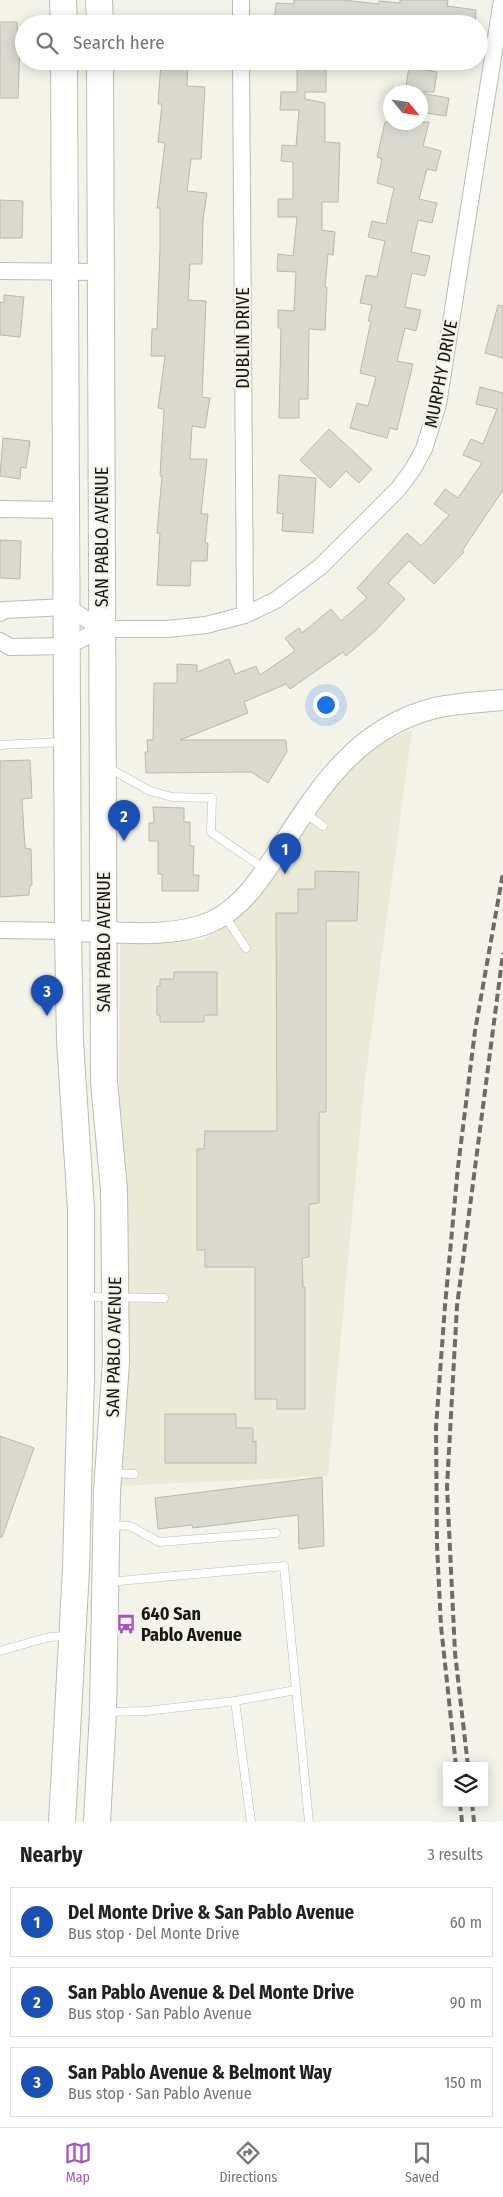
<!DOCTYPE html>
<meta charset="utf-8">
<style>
:root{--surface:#fff;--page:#f2f2f2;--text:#202124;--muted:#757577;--line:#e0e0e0;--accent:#a754c4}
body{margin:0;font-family:"Fira Sans Condensed",sans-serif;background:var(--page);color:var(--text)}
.controls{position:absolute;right:15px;bottom:15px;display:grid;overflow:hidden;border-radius:0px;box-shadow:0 2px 12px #0003}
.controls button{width:45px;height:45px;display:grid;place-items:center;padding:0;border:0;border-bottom:1px solid var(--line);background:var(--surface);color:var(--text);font:25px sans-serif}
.compass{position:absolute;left:383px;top:85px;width:45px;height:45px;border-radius:50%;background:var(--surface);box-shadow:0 2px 12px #0003;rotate:119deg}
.you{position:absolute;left:325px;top:704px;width:18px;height:18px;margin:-12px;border:4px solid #fff;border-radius:50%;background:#1a73e8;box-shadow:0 0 0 8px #1a73e833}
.badge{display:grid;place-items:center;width:32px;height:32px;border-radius:50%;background:var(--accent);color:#fff;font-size:16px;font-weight:700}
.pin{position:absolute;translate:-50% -41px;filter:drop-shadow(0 1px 2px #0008)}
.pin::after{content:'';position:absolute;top:26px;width:18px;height:15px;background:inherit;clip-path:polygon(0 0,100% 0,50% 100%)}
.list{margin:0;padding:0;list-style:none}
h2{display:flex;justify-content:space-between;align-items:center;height:65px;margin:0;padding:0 20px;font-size:21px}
h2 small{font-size:16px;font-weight:400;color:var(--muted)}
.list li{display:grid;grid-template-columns:32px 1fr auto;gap:15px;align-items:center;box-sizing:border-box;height:70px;margin:0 10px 10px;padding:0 10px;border:1px solid var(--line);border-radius:0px}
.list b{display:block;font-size:19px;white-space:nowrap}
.list p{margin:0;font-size:16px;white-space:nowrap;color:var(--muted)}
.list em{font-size:16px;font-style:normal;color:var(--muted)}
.icon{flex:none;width:28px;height:28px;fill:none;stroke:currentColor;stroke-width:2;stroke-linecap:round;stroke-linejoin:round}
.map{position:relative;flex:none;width:503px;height:1822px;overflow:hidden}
.search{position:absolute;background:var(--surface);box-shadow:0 2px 12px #0003;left:15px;right:15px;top:15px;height:55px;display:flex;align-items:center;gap:12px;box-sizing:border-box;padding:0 18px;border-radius:28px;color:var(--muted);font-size:19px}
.sheet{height:305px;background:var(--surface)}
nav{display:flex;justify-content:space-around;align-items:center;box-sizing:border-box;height:70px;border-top:1px solid var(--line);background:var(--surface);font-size:14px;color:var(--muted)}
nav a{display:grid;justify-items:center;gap:2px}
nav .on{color:var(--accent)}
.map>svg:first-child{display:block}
.built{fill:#ebe9d8}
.building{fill:#d9d9cf;stroke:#b9b8ae}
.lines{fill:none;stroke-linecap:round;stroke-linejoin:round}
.service-casing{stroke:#bdbcb2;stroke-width:9}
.minor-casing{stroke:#bdbcb2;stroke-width:18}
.tertiary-casing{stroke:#bdbcb2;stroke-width:22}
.primary-casing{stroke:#bdbcb2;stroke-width:28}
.service{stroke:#fff;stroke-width:8}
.minor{stroke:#fff;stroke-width:16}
.tertiary{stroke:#fff;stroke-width:20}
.primary{stroke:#fff;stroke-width:26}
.rail{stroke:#6d6c66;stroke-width:4;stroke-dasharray:8 4;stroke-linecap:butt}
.labels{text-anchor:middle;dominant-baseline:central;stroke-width:4.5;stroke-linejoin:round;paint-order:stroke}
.street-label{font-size:18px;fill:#181714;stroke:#f4f3e9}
.poi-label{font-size:18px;font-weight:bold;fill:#181714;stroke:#f4f3e9;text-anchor:start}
</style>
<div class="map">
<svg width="503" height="1822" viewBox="0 0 503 1822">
<rect width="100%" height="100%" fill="#f4f3e9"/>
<polygon class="built" points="412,730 364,1088 328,1476 116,1486 120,942 203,940 250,905 337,779 374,745"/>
<g class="building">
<polygon points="294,0 343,0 379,4 379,1 400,3 400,0 448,0 447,6 476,10 475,24 274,24 276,3 294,4"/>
<polygon points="0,22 17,22 18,43 20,43 18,98 0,98"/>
<polygon points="161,63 188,65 187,86 205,87 201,159 191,159 187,191 207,193 203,219 202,264 190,264 188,300 206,301 202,397 210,398 205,428 192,426 190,459 207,459 201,514 208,514 205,543 208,543 207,561 191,561 190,586 157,585 160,533 157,533 162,476 160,476 164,409 158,408 165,356 151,356 152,329 157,329 160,248 160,208 157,208 165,143 158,142 162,104 158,104"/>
<polygon points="297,67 326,67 326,92 305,92 305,99 325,103 325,142 340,143 338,202 322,202 322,230 335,232 333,255 328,254 325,287 327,287 325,330 309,329 308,399 299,399 299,418 279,418 281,328 278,328 278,310 294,311 296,272 277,271 278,254 293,256 297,217 278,217 278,199 293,199 293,162 281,161 282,145 296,146 299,110 280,110 281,92 297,92"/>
<polygon points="409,67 437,72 434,92 405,92"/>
<polygon points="420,93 449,98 446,116 420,112"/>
<polygon points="385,122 429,122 423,146 441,151 436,171 427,169 419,199 437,203 432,223 418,220 411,252 430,256 425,276 412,273 405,307 421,310 416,331 405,328 397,361 413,364 397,430 390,428 387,438 350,428 357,403 368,406 376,377 360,373 371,321 368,321 372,305 360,303 366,275 377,277 385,241 368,237 372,221 386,224 394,188 377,183 382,159 377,157"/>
<polygon points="0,200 23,201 22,238 0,238"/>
<polygon points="4,295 24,297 20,337 0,335 0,302 4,303"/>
<polygon points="498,305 503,306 503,358 485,353"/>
<polygon points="480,387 503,393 503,490 462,551 464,552 434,584 409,561 388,583 405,599 375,631 346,656 343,652 290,689 286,684 244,702 248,713 180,740 286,740 287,752 268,783 251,772 146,773 145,752 148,752 147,740 153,740 154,683 177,683 177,664 197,665 197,672 229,659 235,674 256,666 260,675 295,651 285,638 299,628 302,633 331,609 341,621 367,598 357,588 407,533 421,546 449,515 434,504 445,489 458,498 482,463 463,455 471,439 483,444 497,409 476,404"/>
<polygon points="329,429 372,469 359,483 346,471 330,488 300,460"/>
<polygon points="3,438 30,441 26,468 21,467 20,479 0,476"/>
<polygon points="279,475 316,478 313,533 282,531 283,514 277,513"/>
<polygon points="0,540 21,541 20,579 0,578"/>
<polygon points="30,760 32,798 22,799 25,848 31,849 32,885 30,885 29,895 0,897 0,761"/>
<polygon points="153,807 184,808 184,822 190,822 190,846 194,846 193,875 199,875 198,891 162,891 162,874 158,874 158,841 149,841 149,823 154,823"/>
<polygon points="315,871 359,872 357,921 326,921 326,1112 319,1112 319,1203 309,1204 309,1257 302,1258 303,1287 305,1287 305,1409 277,1409 277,1399 255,1399 255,1267 205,1267 205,1250 197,1250 197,1149 204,1149 205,1131 277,1131 276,913 298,913 298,889 315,889"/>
<polygon points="174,972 217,972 217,1015 204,1015 204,1022 160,1022 160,1015 157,1015 157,986 160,986 160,979 174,979"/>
<polygon points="165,1414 236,1414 236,1428 253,1428 253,1442 256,1441 256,1463 165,1463"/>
<polygon points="0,1436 34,1448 2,1537 0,1537"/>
<polygon points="322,1477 324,1546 299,1549 298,1515 193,1528 192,1525 158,1529 155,1498"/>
</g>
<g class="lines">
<defs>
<g id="service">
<polyline points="0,745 62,742"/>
<polyline points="109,768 150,791 172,797 212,798 211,832 266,870"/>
<polyline points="305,813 323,826"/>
<polyline points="224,915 246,948"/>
<polyline points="86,1297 164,1298"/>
<polyline points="111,1473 134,1474"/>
<polyline points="111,1525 130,1526 159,1542 276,1533"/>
<polyline points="108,1582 284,1566 309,1822"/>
<polyline points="0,1651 49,1637 68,1636"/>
<polyline points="235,1701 296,1690"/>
<polyline points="108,1712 146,1711 235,1701 251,1822"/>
</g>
<g id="minor">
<polyline points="241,0 241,24"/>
<polyline points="241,61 245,615"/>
<polyline points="0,271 101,272"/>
<polyline points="0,509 66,510"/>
<polyline points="0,613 4,610 67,607 102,629"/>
<polyline points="0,641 10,647 67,646 102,629 167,629 206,625 245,615 276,600 320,567 399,488 413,469 424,449 438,404 502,0"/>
<polyline points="0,930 68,931"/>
</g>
<path id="tertiary" d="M68,931c44,0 102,9 143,-9 29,-13 48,-41 65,-67 42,-65 79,-127 159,-147 22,-5 46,-6 68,-8"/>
<g id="primary">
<polyline points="63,0 64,24"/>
<polyline points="99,0 100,24"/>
<polyline points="62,1822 76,1569 81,1376 81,1209 70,1041 68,931 64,61"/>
<polyline points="97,1822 103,1712 107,1491 116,1362 114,1190 104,1082 100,61"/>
</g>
</defs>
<use href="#service" class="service-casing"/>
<use href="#minor" class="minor-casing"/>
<use href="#tertiary" class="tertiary-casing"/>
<use href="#primary" class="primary-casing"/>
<use href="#service" class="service"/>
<use href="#minor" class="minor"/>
<use href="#tertiary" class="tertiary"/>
<use href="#primary" class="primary"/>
<g class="rail">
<polyline points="456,1766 441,1626 437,1545 436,1427 445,1306 458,1167 475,1031 503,873"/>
<polyline points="468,1766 455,1653 447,1487 457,1306 503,953"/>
<polyline points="460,1803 462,1822"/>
<polyline points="472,1803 474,1822"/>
</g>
</g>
<defs>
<symbol id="bus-bare" viewBox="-9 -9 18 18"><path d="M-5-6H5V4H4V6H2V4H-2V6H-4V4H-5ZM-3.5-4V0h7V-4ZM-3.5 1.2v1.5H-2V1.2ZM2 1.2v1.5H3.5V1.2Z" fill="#a754c4" stroke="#f4f3e9" stroke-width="2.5" paint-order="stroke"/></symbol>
</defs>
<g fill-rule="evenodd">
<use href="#bus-bare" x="112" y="1610" width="28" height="28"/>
</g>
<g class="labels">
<g class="street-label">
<text transform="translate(243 338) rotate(-90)">DUBLIN DRIVE</text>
<text transform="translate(441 374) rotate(-79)">MURPHY DRIVE</text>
<text transform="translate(102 537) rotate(-90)">SAN PABLO AVENUE</text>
<text transform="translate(104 942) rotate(-90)">SAN PABLO AVENUE</text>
<text transform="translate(114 1347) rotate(-89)">SAN PABLO AVENUE</text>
</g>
<g class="poi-label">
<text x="141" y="1614">640 San<tspan x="141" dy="21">Pablo Avenue</tspan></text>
</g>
</g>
</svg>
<div class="controls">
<button><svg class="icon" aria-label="layers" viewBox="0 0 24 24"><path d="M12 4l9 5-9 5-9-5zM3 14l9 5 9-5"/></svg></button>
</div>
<svg class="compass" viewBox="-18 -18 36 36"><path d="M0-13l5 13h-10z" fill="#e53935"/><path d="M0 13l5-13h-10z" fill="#757577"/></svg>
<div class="you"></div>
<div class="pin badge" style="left:285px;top:874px;background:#1a4fb4">1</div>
<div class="pin badge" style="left:124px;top:841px;background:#1a4fb4">2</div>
<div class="pin badge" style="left:47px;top:1016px;background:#1a4fb4">3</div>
<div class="search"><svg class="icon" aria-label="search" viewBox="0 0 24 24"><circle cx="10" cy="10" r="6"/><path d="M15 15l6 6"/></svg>Search here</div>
</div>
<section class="sheet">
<h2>Nearby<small>3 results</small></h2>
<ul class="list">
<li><span class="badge" style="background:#1a4fb4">1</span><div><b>Del Monte Drive &amp; San Pablo Avenue</b><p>Bus stop · Del Monte Drive</p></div><em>60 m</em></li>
<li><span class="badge" style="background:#1a4fb4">2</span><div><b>San Pablo Avenue &amp; Del Monte Drive</b><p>Bus stop · San Pablo Avenue</p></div><em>90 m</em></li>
<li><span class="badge" style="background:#1a4fb4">3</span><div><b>San Pablo Avenue &amp; Belmont Way</b><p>Bus stop · San Pablo Avenue</p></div><em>150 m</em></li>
</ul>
</section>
<nav>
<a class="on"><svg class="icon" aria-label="map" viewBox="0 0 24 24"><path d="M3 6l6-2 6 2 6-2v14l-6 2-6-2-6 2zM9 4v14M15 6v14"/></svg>Map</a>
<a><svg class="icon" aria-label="directions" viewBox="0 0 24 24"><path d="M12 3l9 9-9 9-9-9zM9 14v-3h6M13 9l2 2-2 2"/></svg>Directions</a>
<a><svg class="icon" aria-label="saved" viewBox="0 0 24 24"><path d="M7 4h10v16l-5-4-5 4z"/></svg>Saved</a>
</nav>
